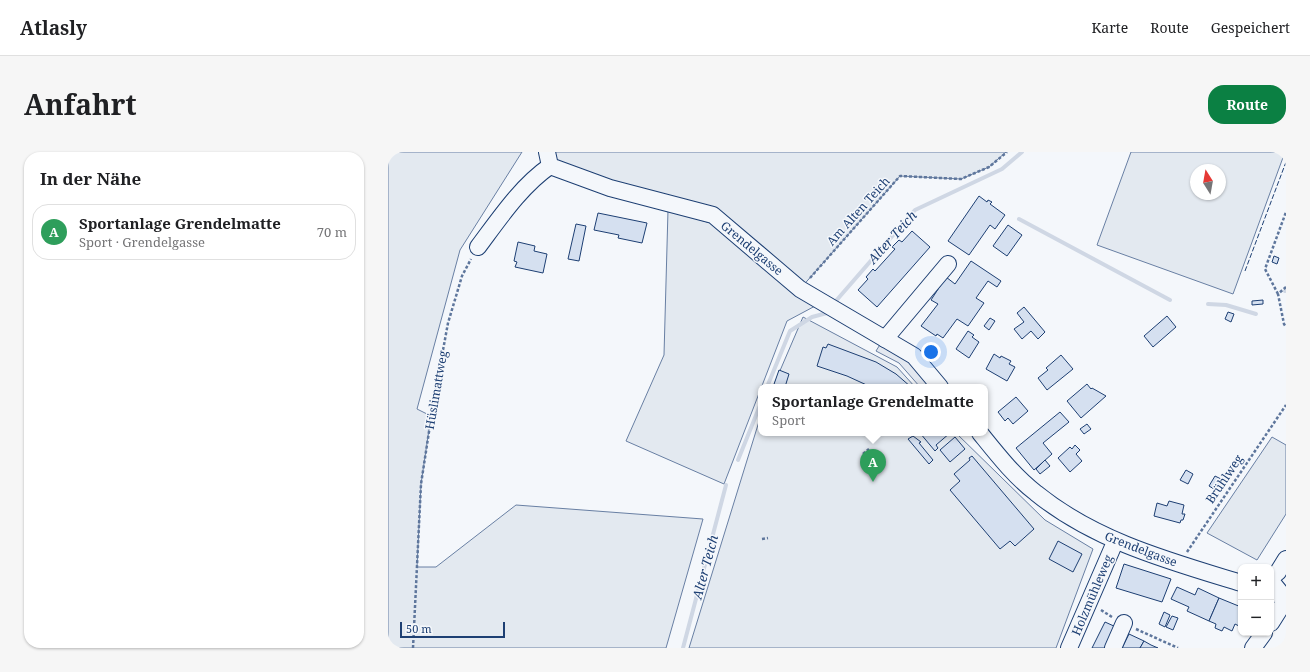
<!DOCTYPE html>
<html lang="de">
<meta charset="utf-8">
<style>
:root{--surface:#fff;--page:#f6f6f6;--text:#202124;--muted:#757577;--line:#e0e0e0;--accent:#0b8043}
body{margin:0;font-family:"Noto Serif",serif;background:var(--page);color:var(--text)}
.controls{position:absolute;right:12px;bottom:12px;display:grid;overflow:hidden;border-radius:8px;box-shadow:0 1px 3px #0004}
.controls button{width:36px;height:36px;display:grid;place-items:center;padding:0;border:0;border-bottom:1px solid var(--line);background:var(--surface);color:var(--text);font:20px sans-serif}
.compass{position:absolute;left:802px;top:12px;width:36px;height:36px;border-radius:50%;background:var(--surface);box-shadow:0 1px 3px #0004;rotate:349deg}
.scale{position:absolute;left:12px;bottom:10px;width:105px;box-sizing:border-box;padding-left:4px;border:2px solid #1d3f73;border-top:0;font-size:11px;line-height:14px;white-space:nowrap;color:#1d3f73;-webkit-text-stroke:3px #f4f7fb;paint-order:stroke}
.you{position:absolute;left:543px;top:200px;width:14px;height:14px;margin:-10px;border:3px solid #fff;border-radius:50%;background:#1a73e8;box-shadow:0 0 0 6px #1a73e833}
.badge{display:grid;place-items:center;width:26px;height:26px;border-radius:50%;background:var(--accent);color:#fff;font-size:13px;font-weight:700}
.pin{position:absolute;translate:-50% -33px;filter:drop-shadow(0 1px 2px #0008)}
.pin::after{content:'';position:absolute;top:21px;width:14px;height:12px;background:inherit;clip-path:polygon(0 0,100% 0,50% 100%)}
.popup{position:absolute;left:370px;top:232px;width:230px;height:52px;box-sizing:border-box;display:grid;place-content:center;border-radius:8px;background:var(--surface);filter:drop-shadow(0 1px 3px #0005);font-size:13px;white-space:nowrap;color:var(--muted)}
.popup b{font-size:15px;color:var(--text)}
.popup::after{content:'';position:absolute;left:50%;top:100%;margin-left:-8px;border:8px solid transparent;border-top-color:var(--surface)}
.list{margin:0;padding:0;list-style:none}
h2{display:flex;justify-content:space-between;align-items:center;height:52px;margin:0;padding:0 16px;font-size:17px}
h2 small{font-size:13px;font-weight:400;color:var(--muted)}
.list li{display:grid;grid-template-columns:26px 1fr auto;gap:12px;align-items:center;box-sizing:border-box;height:56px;margin:0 8px 8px;padding:0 8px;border:1px solid var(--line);border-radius:16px}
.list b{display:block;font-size:15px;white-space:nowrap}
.list p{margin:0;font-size:13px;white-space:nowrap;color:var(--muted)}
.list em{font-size:13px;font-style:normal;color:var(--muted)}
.map{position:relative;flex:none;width:898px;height:496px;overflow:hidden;border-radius:16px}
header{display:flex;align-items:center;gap:24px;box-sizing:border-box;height:56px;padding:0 20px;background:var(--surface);border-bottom:1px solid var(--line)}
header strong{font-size:19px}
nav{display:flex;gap:22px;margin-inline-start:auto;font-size:14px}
.intro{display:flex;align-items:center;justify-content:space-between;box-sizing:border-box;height:96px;padding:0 24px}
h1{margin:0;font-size:28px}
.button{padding:10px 18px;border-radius:16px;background:var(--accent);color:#fff;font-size:14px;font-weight:700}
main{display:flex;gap:24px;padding:0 24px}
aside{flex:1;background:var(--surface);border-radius:16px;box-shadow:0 1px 3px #0004}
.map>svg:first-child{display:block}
.green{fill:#e3e9f0;stroke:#687fa3;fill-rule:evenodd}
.parking{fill:#e3e8f0;stroke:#687fa3}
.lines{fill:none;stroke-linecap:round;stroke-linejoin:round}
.stream{stroke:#cfd7e4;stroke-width:4}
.building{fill:#d5e0f0;stroke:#1d3f73}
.minor-casing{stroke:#1d3f73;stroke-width:18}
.path{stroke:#5e769c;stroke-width:2.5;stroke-dasharray:3 2;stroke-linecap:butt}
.minor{stroke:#f4f7fb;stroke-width:16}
.fence{stroke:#1d3f73;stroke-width:1;stroke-dasharray:5 2;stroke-linecap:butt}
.labels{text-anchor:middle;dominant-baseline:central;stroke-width:3;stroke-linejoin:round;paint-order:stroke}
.street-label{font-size:12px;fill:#1d3f73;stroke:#f4f7fb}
.water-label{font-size:13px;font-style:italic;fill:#1d3f73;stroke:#f4f7fb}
</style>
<header>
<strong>Atlasly</strong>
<nav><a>Karte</a><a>Route</a><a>Gespeichert</a></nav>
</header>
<div class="intro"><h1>Anfahrt</h1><a class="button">Route</a></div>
<main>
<aside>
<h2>In der Nähe<small></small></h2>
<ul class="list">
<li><span class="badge" style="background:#2e9e5b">A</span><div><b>Sportanlage Grendelmatte</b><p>Sport · Grendelgasse</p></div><em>70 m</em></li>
</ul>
</aside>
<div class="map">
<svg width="898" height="496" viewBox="0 0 898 496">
<rect width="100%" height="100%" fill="#f4f7fb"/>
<g class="green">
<polygon points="0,0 134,0 72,98 29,257 43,264 33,332 29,415 48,415 128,353 315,367 278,496 0,496"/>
<polygon points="159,0 618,0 601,15 573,27 512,24 412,137 325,63 187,24"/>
<path d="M743,0h154l-52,142 -136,-49zM808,18h24v24h-24z"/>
<polygon points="280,58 332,74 429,153 399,169 336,332 238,289 276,203"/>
<polygon points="415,165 509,215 527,235 385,235"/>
<polygon points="373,263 373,281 568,281 657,368 705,397 668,496 301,496"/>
<polygon points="884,285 898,293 898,362 869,408 819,381"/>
</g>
<polygon class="parking" points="493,191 516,204 543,235 532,235 511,211 488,199"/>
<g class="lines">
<g class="stream">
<polyline points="631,67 782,148"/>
<polyline points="897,139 898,138"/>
<polyline points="447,150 527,58 614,17 634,0"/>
<polyline points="820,152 838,153 868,162"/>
<polyline points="379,235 402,179 424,165 439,161"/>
<polyline points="350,308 373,251"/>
<polyline points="295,496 338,333"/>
</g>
</g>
<g class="building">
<polygon points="591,44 599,50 600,48 604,50 602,52 617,63 607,77 602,73 581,103 560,89"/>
<polygon points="210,61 259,71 254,91 230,86 231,83 206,78"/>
<polygon points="188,72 198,74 191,109 180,107"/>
<polygon points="620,73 634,83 619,104 605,94"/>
<polygon points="524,79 542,95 489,155 470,138 480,127 478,125 485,117 487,119 507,97 504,95 511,88 514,90"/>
<polygon points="130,90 147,94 146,99 159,102 155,121 127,115 129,110 126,109"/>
<polygon points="886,104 891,106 889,112 884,110"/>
<polygon points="583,109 613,129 609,135 600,129 588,146 596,151 580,174 569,167 555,186 549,182 548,184 533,174 550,152 543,148 558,125 567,132"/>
<polygon points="875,148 875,152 864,153 864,149"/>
<polygon points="636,155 657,180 650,187 643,179 634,187 626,177 636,170 629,161"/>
<polygon points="840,160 846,162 843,170 837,167"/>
<polygon points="779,164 788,175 765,195 756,184"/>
<polygon points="602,166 607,169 601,178 596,174"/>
<polygon points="580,179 586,183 584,185 591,190 581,206 568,197"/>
<polygon points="440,192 488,210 508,222 523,235 483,235 459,224 429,214 435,195 438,196"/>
<polygon points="606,202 612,206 613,204 623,209 621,212 627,215 619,229 598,217"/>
<polygon points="673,203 685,217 659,238 650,226 660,218 658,216"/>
<polygon points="391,218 401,222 397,235 385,235"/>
<polygon points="699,232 703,237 704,236 718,244 693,266 679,249"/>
<polygon points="628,245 640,259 625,272 620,266 617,269 610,260"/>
<polygon points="672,260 681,270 655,291 664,302 646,318 628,296"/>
<polygon points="699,272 703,277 696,282 692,277"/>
<polygon points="532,281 562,281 548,293 550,296 547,299"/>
<polygon points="525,284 533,290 531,291 545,308 541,312 520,287"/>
<polygon points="567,285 577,297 562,310 552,298"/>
<polygon points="687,293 692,298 688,302 694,309 682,320 670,306 682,295 684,297"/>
<polygon points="584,304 646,377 627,394 622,389 612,397 562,338 572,329 566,322 582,308 581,306"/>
<polygon points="657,308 662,314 652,322 648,317"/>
<polygon points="798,318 805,322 800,332 792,328"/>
<polygon points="827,324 833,327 826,337 821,334"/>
<polygon points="832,330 836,333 832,340 827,337"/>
<polygon points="781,349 796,353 794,362 797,362 795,368 793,368 792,371 766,364 769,351 779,354"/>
<polygon points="670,389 694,402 685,420 661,407"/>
<polygon points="736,412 783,427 774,450 728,436"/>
<polygon points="789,435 807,443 810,436 831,446 821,469 799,459 801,455 783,447"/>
<polygon points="831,446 853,455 851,463 853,463 853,475 847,472 844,479 836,475 834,479 827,476 828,472 821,469"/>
<polygon points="776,460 782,463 777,475 771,472"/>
<polygon points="784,464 790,466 785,478 778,475"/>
<polygon points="717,470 728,475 718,496 704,496"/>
<polygon points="741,482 756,489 752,496 734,496"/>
<polygon points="756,489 763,493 770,496 752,496"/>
</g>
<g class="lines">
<defs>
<g id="minor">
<polyline points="159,0 162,14 222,36 325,63 412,137 526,204 552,235"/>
<path d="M90,95c21,-28 43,-61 72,-81"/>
<polyline points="497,187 560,112"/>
<path d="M592,281c17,21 34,43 56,60 59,48 133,68 205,90"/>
<polyline points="883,426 890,420 898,407"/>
<polyline points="883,429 892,440 895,452 883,471"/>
<polyline points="681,496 727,390"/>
<polyline points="725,496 736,471"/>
<polyline points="865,496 876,481"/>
</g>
</defs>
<use href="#minor" class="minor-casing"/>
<g class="path">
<polyline points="422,126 512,24 573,27 601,15 619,0"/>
<polyline points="898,135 890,142 896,172 898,175"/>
<polyline points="890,142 877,117 898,60"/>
<polyline points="475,302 481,297"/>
<polyline points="374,387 380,386"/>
<polyline points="799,400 898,253"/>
<polyline points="713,458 724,465"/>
<polyline points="748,477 790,496"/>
<polyline points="25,496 33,332 46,247 60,171 74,124 83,107"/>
</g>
<use href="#minor" class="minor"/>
<polyline class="fence" points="857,119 898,10"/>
</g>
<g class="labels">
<g class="street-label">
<text transform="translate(470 59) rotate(-48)">Am Alten Teich</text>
<text transform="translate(364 96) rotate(40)">Grendelgasse</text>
<text transform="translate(48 238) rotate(-80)">Hüslimattweg</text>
<text transform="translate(836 327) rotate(-56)">Brühlweg</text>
<text transform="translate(753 397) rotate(21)">Grendelgasse</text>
<text transform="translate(704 443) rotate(-67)">Holzmühleweg</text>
</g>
<g class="water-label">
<text transform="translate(504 85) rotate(-48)">Alter Teich</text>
<text transform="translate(317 415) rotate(-75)">Alter Teich</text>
</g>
</g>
</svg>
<div class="controls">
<button>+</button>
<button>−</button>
</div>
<svg class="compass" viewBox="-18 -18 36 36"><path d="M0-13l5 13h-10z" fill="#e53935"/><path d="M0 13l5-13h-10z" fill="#757577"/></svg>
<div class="scale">50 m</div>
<div class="you"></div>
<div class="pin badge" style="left:485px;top:330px;background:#2e9e5b">A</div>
<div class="popup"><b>Sportanlage Grendelmatte</b>Sport</div>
</div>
</main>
